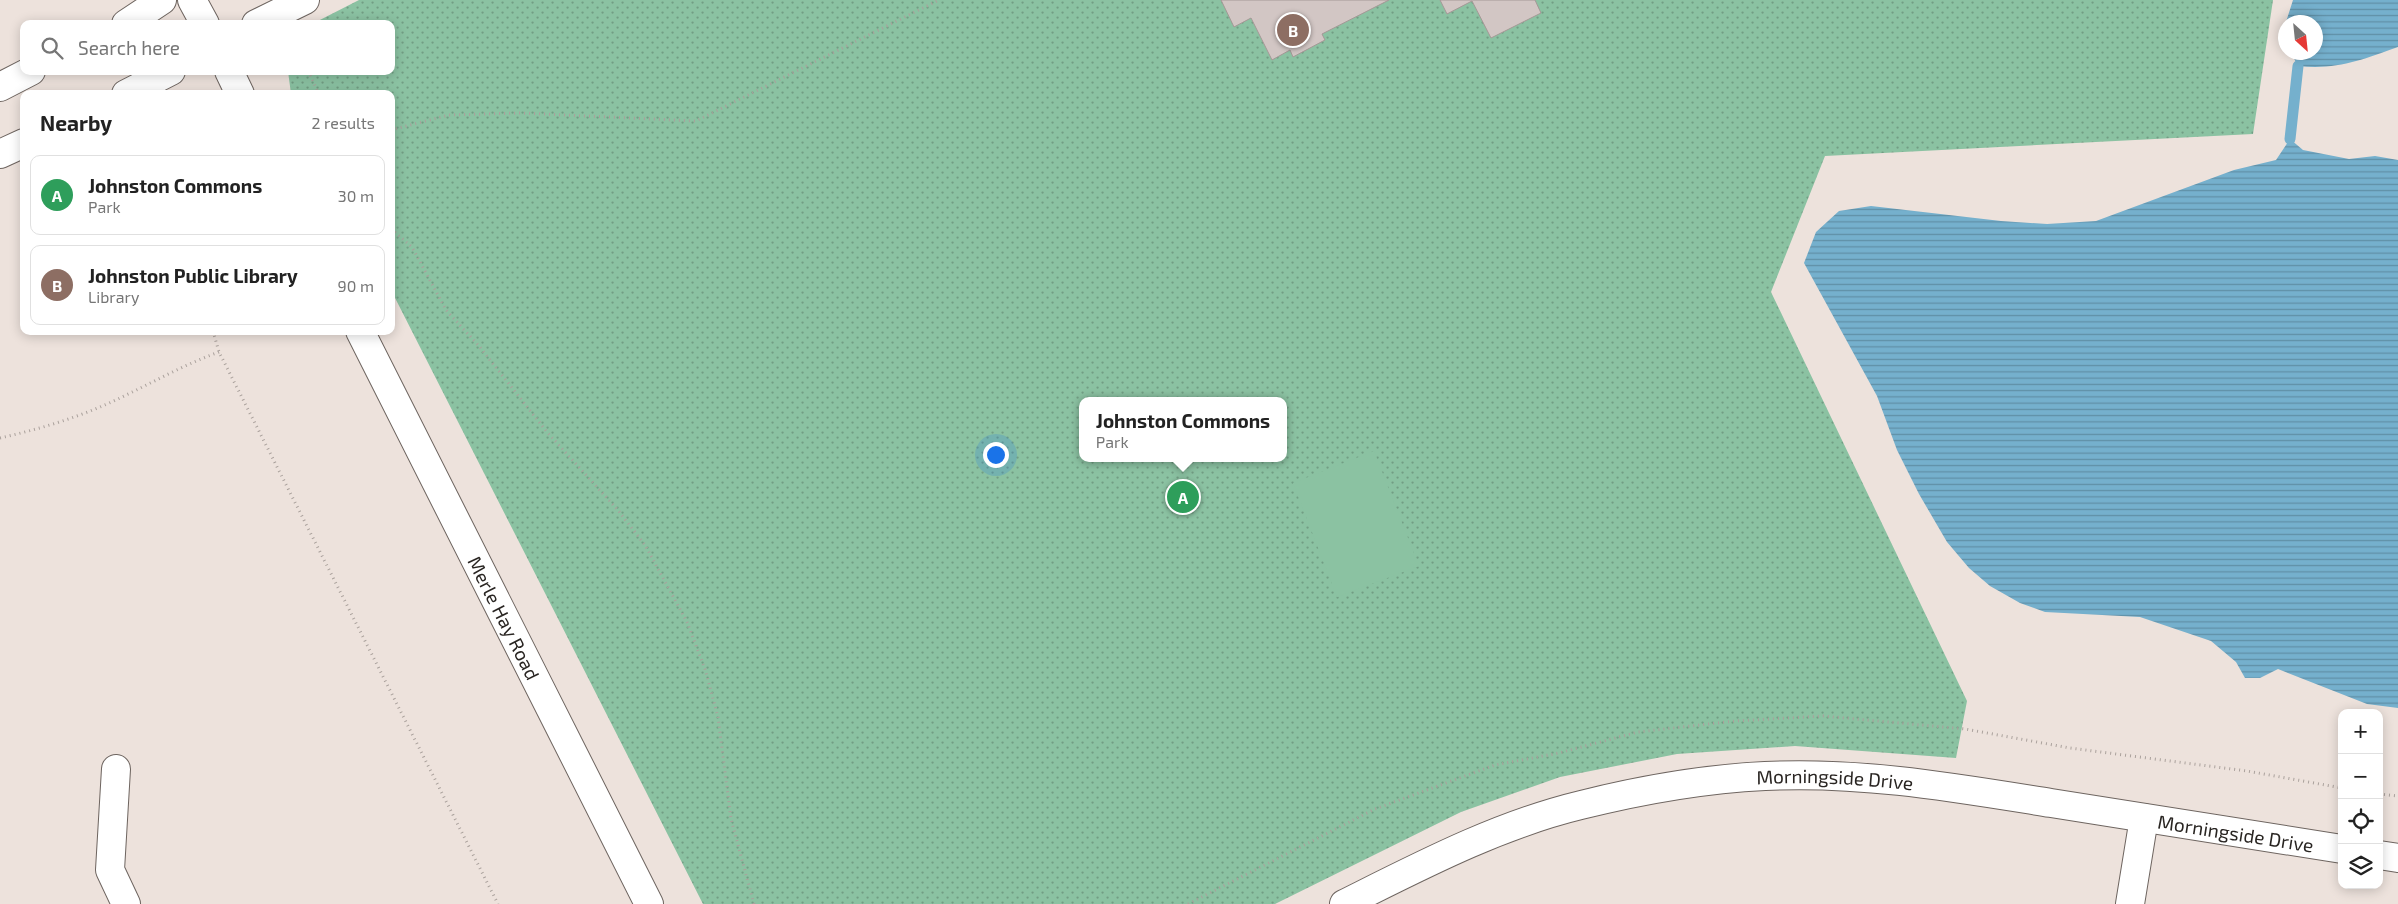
<!DOCTYPE html>
<meta charset="utf-8">
<style>
:root{--surface:#fff;--page:#f6f6f6;--text:#222;--muted:#767676;--line:#e0e0e0;--accent:#c33b0a}
body{margin:0;font-family:"Exo 2",sans-serif;background:var(--page);color:var(--text)}
.controls{position:absolute;right:15px;bottom:15px;display:grid;overflow:hidden;border-radius:10px;box-shadow:0 2px 12px #0003}
.controls button{width:45px;height:45px;display:grid;place-items:center;padding:0;border:0;border-bottom:1px solid var(--line);background:var(--surface);color:var(--text);font:25px sans-serif}
.compass{position:absolute;left:2278px;top:15px;width:45px;height:45px;border-radius:50%;background:var(--surface);box-shadow:0 2px 12px #0003;rotate:153deg}
.you{position:absolute;left:995px;top:454px;width:18px;height:18px;margin:-12px;border:4px solid #fff;border-radius:50%;background:#1a73e8;box-shadow:0 0 0 8px #1a73e833}
.badge{display:grid;place-items:center;width:32px;height:32px;border-radius:50%;background:var(--accent);color:#fff;font-size:16px;font-weight:700}
.pin{position:absolute;translate:-50% -50%;border:2px solid #fff;box-shadow:0 1px 5px #0006}
.popup{position:absolute;left:1079px;top:397px;width:208px;height:65px;box-sizing:border-box;display:grid;place-content:center;border-radius:10px;background:var(--surface);filter:drop-shadow(0 1px 4px #0005);font-size:16px;white-space:nowrap;color:var(--muted)}
.popup b{font-size:19px;color:var(--text)}
.popup::after{content:'';position:absolute;left:50%;top:100%;margin-left:-10px;border:10px solid transparent;border-top-color:var(--surface)}
.list{margin:0;padding:0;list-style:none}
h2{display:flex;justify-content:space-between;align-items:center;height:65px;margin:0;padding:0 20px;font-size:21px}
h2 small{font-size:16px;font-weight:400;color:var(--muted)}
.list li{display:grid;grid-template-columns:32px 1fr auto;gap:15px;align-items:center;box-sizing:border-box;height:80px;margin:0 10px 10px;padding:0 10px;border:1px solid var(--line);border-radius:10px}
.list b{display:block;font-size:19px;white-space:nowrap}
.list p{margin:0;font-size:16px;white-space:nowrap;color:var(--muted)}
.list em{font-size:16px;font-style:normal;color:var(--muted)}
.icon{flex:none;width:28px;height:28px;fill:none;stroke:currentColor;stroke-width:2;stroke-linecap:round;stroke-linejoin:round}
.map{position:relative;flex:none;width:2398px;height:904px;overflow:hidden}
.search{position:absolute;background:var(--surface);box-shadow:0 2px 12px #0003;left:20px;top:20px;width:375px;height:55px;display:flex;align-items:center;gap:12px;box-sizing:border-box;padding:0 18px;border-radius:10px;color:var(--muted);font-size:19px}
.panel{position:absolute;background:var(--surface);box-shadow:0 2px 12px #0003;left:20px;top:90px;width:375px;height:245px;border-radius:10px}
.map>svg:first-child{display:block}
.grass{fill:url(#grass-dots);fill-rule:evenodd}
.garden{fill:#8bc2a2}
.water{fill:url(#water-rules)}
.lines{fill:none;stroke-linecap:round;stroke-linejoin:round}
.stream{stroke:#75b0cd;stroke-width:11}
.building{fill:#d2c6c4;stroke:#a49896}
.minor-casing{stroke:#6e6560;stroke-width:30}
.major-casing{stroke:#6e6560;stroke-width:30}
.path{stroke:#aaa19c;stroke-width:3;stroke-dasharray:1 4;stroke-linecap:butt}
.minor{stroke:#fff;stroke-width:28}
.major{stroke:#fff;stroke-width:28}
.labels{text-anchor:middle;dominant-baseline:central;stroke-width:4;stroke-linejoin:round;paint-order:stroke}
.street-label{font-size:19px;fill:#292522;stroke:#fff}
</style>
<div class="map">
<svg width="2398" height="904" viewBox="0 0 2398 904">
<defs>
<pattern id="grass-dots" width="8" height="8" patternUnits="userSpaceOnUse" patternTransform="scale(1.25)"><rect width="8" height="8" fill="#8bc2a2"/><path d="M2 2h.1M6 6h.1" fill="none" stroke="#729d84" stroke-width="1.8" stroke-linecap="round"/></pattern>
<pattern id="water-rules" width="6" height="5" patternUnits="userSpaceOnUse" patternTransform="scale(1.25)"><rect width="6" height="5" fill="#75b0cd"/><path d="M0 2.5h6" fill="none" stroke="#608fa6"/></pattern>
</defs>
<rect width="100%" height="100%" fill="#ede2dc"/>
<path class="grass" d="M359,0h1914l-20,134 -428,22 -54,136 196,409 -11,57 -161,-12 -118,8 -117,23 -99,35 -186,92h-572l-312,-614v-196h-100l-3,-23h103v-47h-79zM1083,401h200v57h-200z"/>
<polygon class="garden" points="1374,451 1419,566 1337,597 1293,483"/>
<g class="water">
<path d="M2293,0h105v47c-37,13 -60,23 -100,19l-7,-13 25,-1v-30h-30z"/>
<polygon points="2290,139 2303,150 2349,159 2375,156 2398,160 2398,708 2367,704 2278,669 2260,678 2245,678 2236,662 2211,641 2140,617 2045,612 2020,603 1990,586 1969,568 1947,542 1919,494 1897,450 1877,396 1804,263 1816,232 1839,211 1871,206 2001,221 2047,224 2096,221 2234,170 2276,160"/>
</g>
<g class="lines">
<polyline class="stream" points="2290,139 2298,66"/>
</g>
<g class="building">
<polygon points="1221,0 1389,0 1322,34 1325,40 1293,57 1290,50 1272,60 1251,18 1234,27"/>
<polygon points="1440,0 1535,0 1541,13 1491,38 1472,1 1447,14"/>
</g>
<g class="lines">
<defs>
<g id="minor">
<polyline points="126,24 162,0"/>
<polyline points="256,24 305,0"/>
<polyline points="0,87 31,71"/>
<polyline points="126,94 171,71"/>
<polyline points="0,154 24,143"/>
<polyline points="116,769 110,870 126,904"/>
<polyline points="2379,855 2398,858"/>
<path id="s1" d="M1344,904c76,-38 154,-79 237,-99 60,-15 122,-26 184,-29 96,-5 192,12 286,27 97,16 194,31 291,46"/>
<polyline points="2130,904 2144,818"/>
</g>
<g id="major">
<polyline points="192,0 205,24"/>
<polyline points="229,71 240,94"/>
<path id="s2" d="M360,331l289,573"/>
</g>
</defs>
<use href="#minor" class="minor-casing"/>
<use href="#major" class="major-casing"/>
<g class="path">
<polyline points="308,71 319,94"/>
<polyline points="391,130 449,115 521,113 696,121 939,0"/>
<polyline points="391,229 412,247 446,310 479,346 547,432 617,509 645,545 687,622 705,669 718,717 731,819 754,904"/>
<polyline points="213,331 219,352 498,904"/>
<path d="M0,438c36,-8 73,-19 107,-34 38,-17 73,-38 112,-52"/>
<polyline points="2379,794 2398,796"/>
<polyline points="1188,904 1375,809 1495,765 1559,753 1638,732 1735,721 1823,716 1965,729 2070,748 2247,771 2342,788"/>
</g>
<use href="#minor" class="minor"/>
<use href="#major" class="major"/>
</g>
<g class="labels">
<g class="street-label">
<text stroke="none"><textPath href="#s2" startOffset="321">Merle Hay Road</textPath></text>
<text stroke="none"><textPath href="#s1" startOffset="514">Morningside Drive</textPath></text>
<text stroke="none"><textPath href="#s1" startOffset="919">Morningside Drive</textPath></text>
</g>
</g>
</svg>
<div class="controls">
<button>+</button>
<button>−</button>
<button><svg class="icon" aria-label="locate" viewBox="0 0 24 24"><circle cx="12" cy="12" r="6"/><path d="M12 2v4M12 18v4M2 12h4M18 12h4"/></svg></button>
<button><svg class="icon" aria-label="layers" viewBox="0 0 24 24"><path d="M12 4l9 5-9 5-9-5zM3 14l9 5 9-5"/></svg></button>
</div>
<svg class="compass" viewBox="-18 -18 36 36"><path d="M0-13l5 13h-10z" fill="#e53935"/><path d="M0 13l5-13h-10z" fill="#767676"/></svg>
<div class="you"></div>
<div class="pin badge" style="left:1183px;top:497px;background:#2e9e5b">A</div>
<div class="popup"><b>Johnston Commons</b>Park</div>
<div class="pin badge" style="left:1293px;top:30px;background:#8d6e63">B</div>
<div class="search"><svg class="icon" aria-label="search" viewBox="0 0 24 24"><circle cx="10" cy="10" r="6"/><path d="M15 15l6 6"/></svg>Search here</div>
<section class="panel">
<h2>Nearby<small>2 results</small></h2>
<ul class="list">
<li><span class="badge" style="background:#2e9e5b">A</span><div><b>Johnston Commons</b><p>Park</p></div><em>30 m</em></li>
<li><span class="badge" style="background:#8d6e63">B</span><div><b>Johnston Public Library</b><p>Library</p></div><em>90 m</em></li>
</ul>
</section>
</div>
